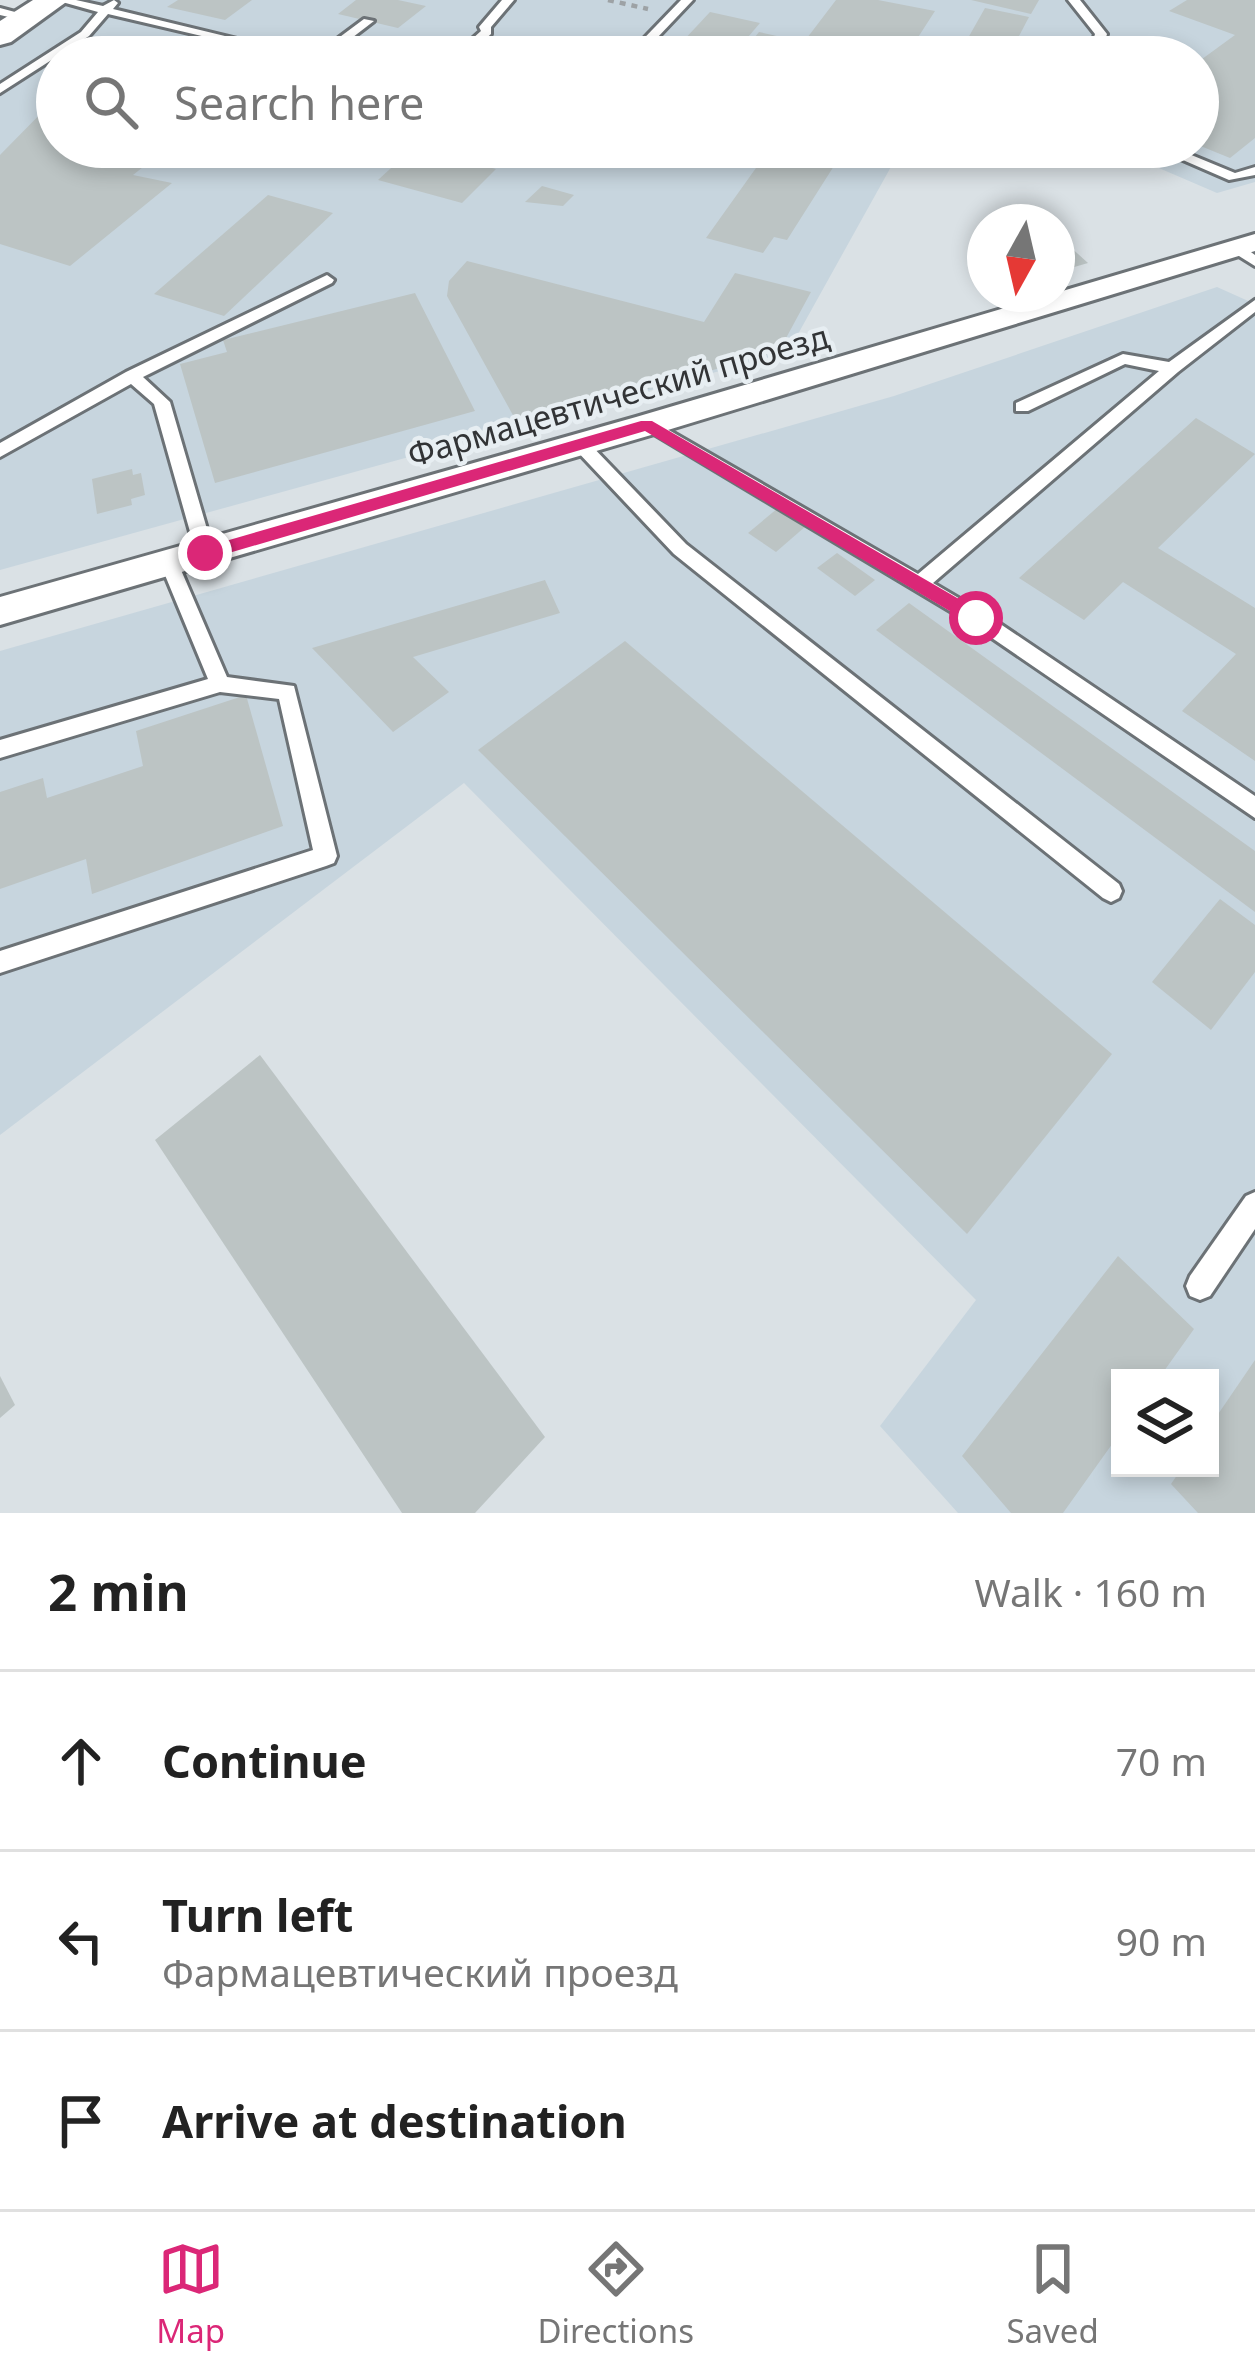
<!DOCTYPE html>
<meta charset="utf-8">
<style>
:root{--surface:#fff;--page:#f2f2f2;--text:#222;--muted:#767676;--line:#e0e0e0;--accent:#db2777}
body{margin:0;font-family:"Noto Sans",sans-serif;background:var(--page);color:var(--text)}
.controls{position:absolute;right:36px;bottom:36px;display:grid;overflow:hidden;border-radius:0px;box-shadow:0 6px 18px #0003}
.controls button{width:108px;height:108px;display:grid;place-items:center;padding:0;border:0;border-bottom:3px solid var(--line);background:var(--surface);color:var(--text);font:60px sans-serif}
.compass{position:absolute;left:967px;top:204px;width:108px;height:108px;border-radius:50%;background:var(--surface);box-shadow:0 6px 18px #0003;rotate:188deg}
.stop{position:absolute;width:36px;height:36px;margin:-27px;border:9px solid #db2777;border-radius:50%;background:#fff}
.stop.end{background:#db2777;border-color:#fff;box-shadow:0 3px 12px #0008}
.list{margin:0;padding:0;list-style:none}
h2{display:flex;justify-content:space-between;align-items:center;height:156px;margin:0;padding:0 48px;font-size:51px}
h2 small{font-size:39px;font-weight:400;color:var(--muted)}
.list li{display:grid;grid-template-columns:78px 1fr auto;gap:36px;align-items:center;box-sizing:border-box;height:180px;padding:0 48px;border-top:3px solid var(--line)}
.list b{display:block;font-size:45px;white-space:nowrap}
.list p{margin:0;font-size:39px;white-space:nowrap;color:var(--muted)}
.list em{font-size:39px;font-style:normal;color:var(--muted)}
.icon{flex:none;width:66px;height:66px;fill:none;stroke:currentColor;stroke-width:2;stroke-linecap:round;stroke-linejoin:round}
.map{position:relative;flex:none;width:1255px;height:1513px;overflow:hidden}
.search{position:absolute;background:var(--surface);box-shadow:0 6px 18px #0003;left:36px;right:36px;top:36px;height:132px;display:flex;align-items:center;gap:30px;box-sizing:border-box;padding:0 42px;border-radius:66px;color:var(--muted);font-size:45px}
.sheet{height:696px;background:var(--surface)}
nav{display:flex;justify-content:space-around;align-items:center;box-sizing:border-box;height:168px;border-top:3px solid var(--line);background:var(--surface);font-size:33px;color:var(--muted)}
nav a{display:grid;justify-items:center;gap:6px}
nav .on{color:var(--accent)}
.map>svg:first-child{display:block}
.built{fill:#c7d5de;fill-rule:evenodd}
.building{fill:#bcc4c4}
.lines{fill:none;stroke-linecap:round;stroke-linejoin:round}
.lane-casing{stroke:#6c7276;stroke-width:6}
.street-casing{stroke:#6c7276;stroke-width:6}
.secondary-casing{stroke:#6c7276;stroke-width:6}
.path{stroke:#9da2a5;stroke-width:4.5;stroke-dasharray:6 6;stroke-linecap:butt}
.lane{fill:#fff;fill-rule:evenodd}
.street{fill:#fff;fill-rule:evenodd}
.secondary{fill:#fff;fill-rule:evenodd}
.route{fill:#db2777}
.labels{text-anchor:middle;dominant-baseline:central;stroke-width:9;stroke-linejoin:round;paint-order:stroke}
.far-street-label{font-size:33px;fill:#323436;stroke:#e7eef2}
</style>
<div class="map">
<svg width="1255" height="1513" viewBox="0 0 1255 1513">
<rect width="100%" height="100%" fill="#dae1e5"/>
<g class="built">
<polygon points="71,0 1255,0 1255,182 1217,193 1110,147 1198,147 1198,57 57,57 57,147 902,147 788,352 0,570 0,44"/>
<path d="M1217,287l38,17v1209h-297l-78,-87 96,-126 -512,-517 -464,352v-484l894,-255zM1120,1378h90v90h-90z"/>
</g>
<g class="building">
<polygon points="178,0 252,0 225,20 167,7"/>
<polygon points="356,0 398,0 426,6 398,28 338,14"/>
<polygon points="836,0 878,0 935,11 915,42 903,39 891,57 739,57 759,32 804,42"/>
<polygon points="971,0 1039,0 1031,14"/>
<polygon points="1187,0 1255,0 1255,138 1230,158 1198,145 1198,62 1235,35 1169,11"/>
<polygon points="985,8 1029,17 1008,57 959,54"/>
<polygon points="710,12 760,23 731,57 668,57"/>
<polygon points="57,97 57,147 168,147 133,175 172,183 70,266 0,244 0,155"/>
<polygon points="414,147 496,169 462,203 378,180"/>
<polygon points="771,147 846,147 787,240 774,237 763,253 706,238"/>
<polygon points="542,186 574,195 563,206 525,202"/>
<polygon points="268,195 333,213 224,316 154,294"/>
<polygon points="1057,235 1088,263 1057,272"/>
<polygon points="467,261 704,322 735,273 811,292 779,351 519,426 447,296 449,281"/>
<polygon points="415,293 475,411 215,483 180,364 227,352 223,340"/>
<polygon points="1196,418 1255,454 1158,548 1255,608 1255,761 1182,711 1236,654 1123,582 1084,620 1019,578"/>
<polygon points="132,469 133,475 141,473 145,495 131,499 132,505 97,514 92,479"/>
<polygon points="778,508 806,526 776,552 748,533"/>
<polygon points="837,553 875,580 855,596 817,568"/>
<polygon points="545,580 560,613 413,657 449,692 393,732 312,648"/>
<polygon points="909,603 1255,851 1255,912 876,630"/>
<polygon points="625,641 1112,1054 967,1234 478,750"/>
<polygon points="246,695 283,826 92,894 86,859 0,889 0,792 43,778 47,798 143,766 136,731"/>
<polygon points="1220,899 1255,925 1255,972 1211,1030 1152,982"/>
<polygon points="260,1055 545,1437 475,1513 402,1513 155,1140"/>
<polygon points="1118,1256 1194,1329 1159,1378 1120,1378 1120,1433 1063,1513 1011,1513 962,1456"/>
<polygon points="1255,1360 1255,1513 1198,1513 1171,1484 1182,1468 1210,1468 1210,1426"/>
<polygon points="0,1376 15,1405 0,1418"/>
</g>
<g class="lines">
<defs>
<g id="lane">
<polygon points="55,0 76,0 103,6 114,0 118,3 113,9 312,57 291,57 108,14 89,36 0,93 0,84 81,32 98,12"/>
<polygon points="502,0 514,0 491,27 491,34 465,57 452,57 481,31 479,27"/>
<polygon points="681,0 693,0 639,57 626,57"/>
<polygon points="1068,0 1080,0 1107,34 1100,57 1088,57 1095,34"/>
<polygon points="0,8 30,16 32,18 26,21 0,15"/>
<polygon points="364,19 374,21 327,57 313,57"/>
<polygon points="1153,147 1172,147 1235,173 1255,167 1255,175 1229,180"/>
<polygon points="1231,245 1241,245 1255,255 1255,266 1231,251"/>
<polygon points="327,275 334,280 332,283 143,377 170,402 214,553 211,558 205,560 196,553 154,404 131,384 0,457 0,443 126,372"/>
<polygon points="1255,300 1255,312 1178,372 933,583 984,613 1255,796 1255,818 970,623 639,425 641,421 653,421 918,574 1159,371 1125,364 1028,411 1016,411 1016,403 1123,354 1169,362"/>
<polygon points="580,438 586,440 686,544 1119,884 1122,891 1119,898 1111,902 1103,898 674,554 574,448 574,440"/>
<polygon points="169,556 178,563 227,677 294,686 337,856 334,863 326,866 0,973 0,951 313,850 279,699 220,692 0,758 0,740 208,679 160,563"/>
<polygon points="1255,1192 1255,1229 1210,1296 1200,1300 1190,1296 1186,1286 1190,1276 1246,1196"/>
</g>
<polygon id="street" points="1255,234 1255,251 658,433 0,625 0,597 636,417"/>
<polygon id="secondary" points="33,0 69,0 11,42 0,45 0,21"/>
</defs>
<use href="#lane" class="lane-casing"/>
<use href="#street" class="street-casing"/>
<use href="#secondary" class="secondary-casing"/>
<polyline class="path" points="608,0 648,9"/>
<use href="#lane" class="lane"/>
<use href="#street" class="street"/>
<use href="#secondary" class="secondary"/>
</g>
<polygon class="route" points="641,421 652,421 983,613 983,623 970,623 645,431 205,560 197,553 205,547"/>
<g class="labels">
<g class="far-street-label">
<text transform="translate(618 395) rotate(-16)">Фармацевтический проезд</text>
</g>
</g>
</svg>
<div class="controls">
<button><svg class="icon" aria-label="layers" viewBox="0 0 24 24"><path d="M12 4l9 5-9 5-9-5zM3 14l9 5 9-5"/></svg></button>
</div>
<svg class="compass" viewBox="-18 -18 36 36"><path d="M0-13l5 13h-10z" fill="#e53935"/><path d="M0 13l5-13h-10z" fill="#767676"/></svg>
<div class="stop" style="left:976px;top:618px"></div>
<div class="stop end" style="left:205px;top:553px"></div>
<div class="search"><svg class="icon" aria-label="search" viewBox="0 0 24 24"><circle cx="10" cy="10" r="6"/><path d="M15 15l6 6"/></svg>Search here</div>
</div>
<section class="sheet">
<h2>2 min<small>Walk · 160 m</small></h2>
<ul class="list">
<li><svg class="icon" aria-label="ahead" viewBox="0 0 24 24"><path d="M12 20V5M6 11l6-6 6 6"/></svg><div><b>Continue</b></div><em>70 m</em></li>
<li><svg class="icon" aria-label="left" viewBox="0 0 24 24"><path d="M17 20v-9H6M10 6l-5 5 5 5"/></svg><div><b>Turn left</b><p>Фармацевтический проезд</p></div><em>90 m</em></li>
<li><svg class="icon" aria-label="arrive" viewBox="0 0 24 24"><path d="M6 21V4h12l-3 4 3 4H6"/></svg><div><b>Arrive at destination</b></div></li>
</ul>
</section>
<nav>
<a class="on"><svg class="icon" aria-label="map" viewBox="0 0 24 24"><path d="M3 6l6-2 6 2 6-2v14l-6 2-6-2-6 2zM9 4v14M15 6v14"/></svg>Map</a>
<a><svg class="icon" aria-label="directions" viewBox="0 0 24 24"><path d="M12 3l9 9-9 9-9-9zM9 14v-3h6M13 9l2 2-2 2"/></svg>Directions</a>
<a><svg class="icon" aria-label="saved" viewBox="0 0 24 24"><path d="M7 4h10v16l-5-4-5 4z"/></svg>Saved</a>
</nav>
